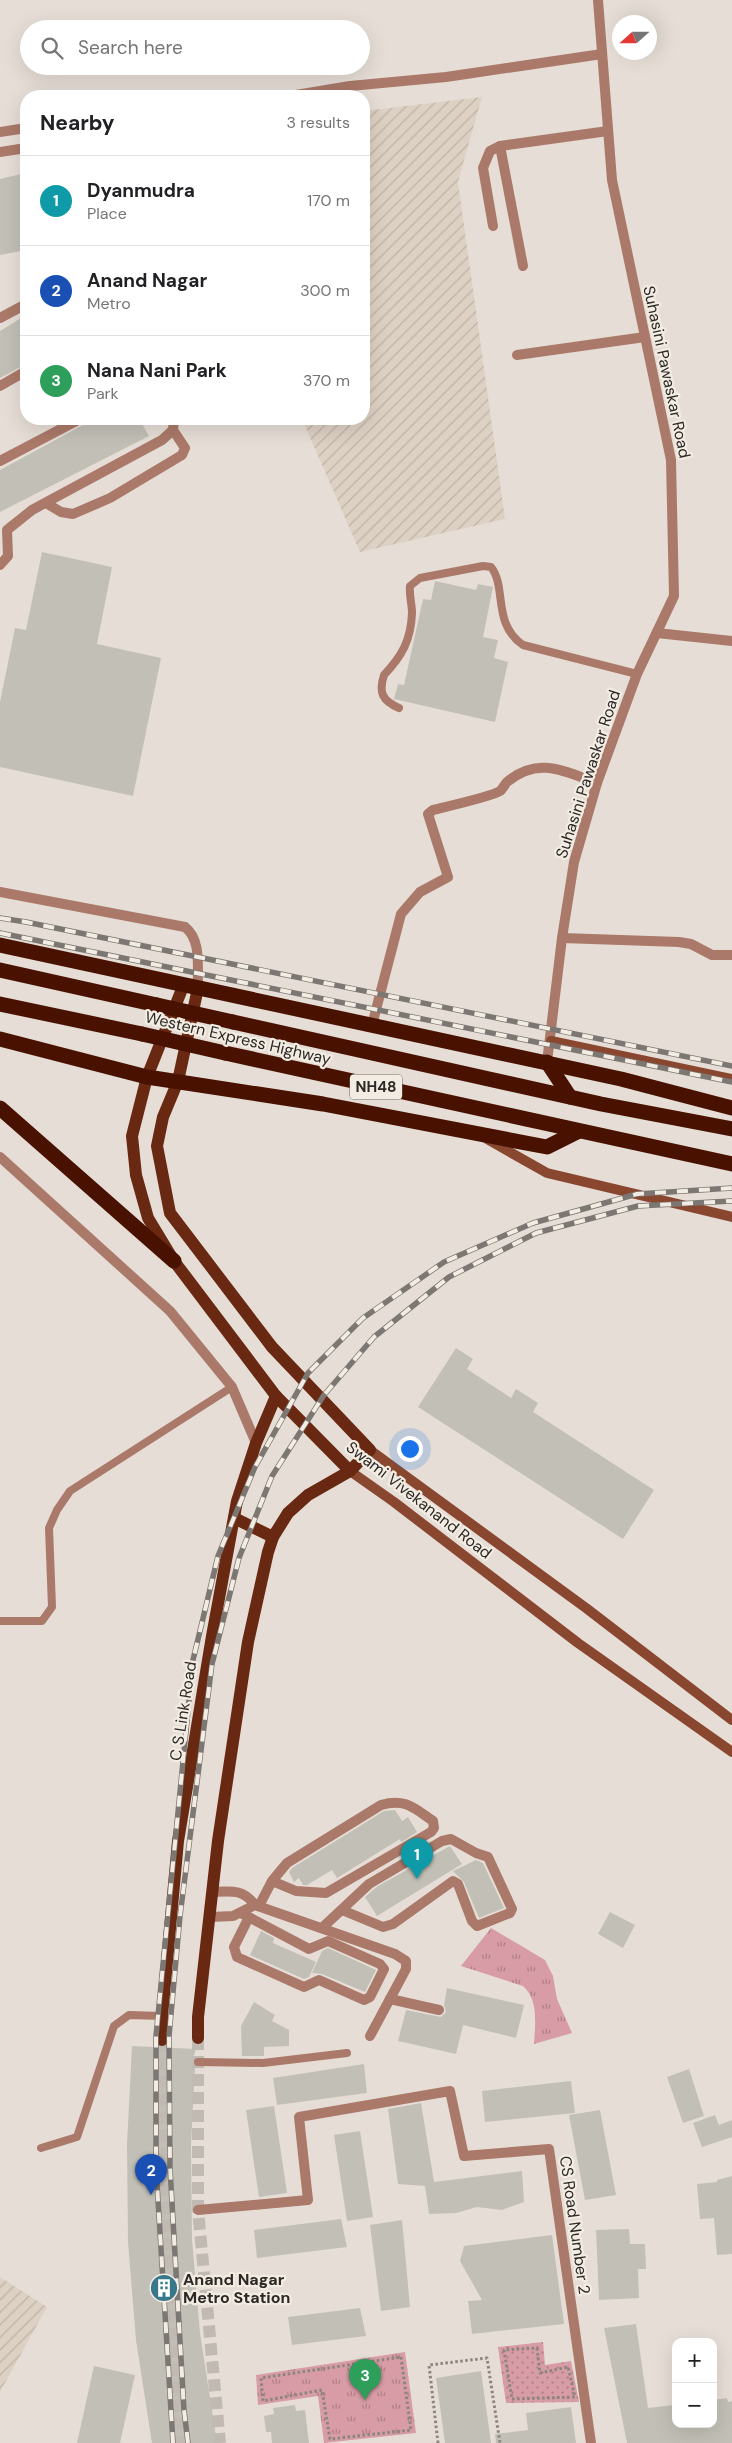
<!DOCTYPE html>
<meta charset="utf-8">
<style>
:root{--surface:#fff;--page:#f2f2f2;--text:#202124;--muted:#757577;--line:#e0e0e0;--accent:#1a73e8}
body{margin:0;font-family:"DM Sans",sans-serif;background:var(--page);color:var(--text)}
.controls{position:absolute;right:15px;bottom:15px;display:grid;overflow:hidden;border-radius:10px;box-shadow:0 5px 20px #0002}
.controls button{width:45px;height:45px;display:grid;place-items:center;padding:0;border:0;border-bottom:1px solid var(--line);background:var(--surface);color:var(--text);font:25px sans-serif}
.compass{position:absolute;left:612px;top:15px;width:45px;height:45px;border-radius:50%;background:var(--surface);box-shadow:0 5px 20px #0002;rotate:249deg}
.you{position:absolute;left:409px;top:1448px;width:18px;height:18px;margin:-12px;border:4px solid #fff;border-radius:50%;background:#1a73e8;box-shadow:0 0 0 8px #1a73e833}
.badge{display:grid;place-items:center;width:32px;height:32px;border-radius:50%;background:var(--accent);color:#fff;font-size:16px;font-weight:700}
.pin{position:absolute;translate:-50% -41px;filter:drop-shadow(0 1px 2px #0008)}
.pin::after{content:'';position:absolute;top:26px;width:18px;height:15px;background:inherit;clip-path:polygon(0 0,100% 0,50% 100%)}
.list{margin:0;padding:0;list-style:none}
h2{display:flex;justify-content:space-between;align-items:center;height:65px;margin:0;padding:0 20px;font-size:21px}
h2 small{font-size:16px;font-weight:400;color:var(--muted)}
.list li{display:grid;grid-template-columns:32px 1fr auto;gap:15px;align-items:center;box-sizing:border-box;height:90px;padding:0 20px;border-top:1px solid var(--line)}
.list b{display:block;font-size:19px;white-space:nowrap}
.list p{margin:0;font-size:16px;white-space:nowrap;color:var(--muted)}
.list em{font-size:16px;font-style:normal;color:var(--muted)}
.icon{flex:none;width:28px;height:28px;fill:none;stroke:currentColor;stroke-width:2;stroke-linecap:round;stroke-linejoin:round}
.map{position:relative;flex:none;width:732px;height:2443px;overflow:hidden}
.search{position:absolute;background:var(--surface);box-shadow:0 5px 20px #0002;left:20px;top:20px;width:350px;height:55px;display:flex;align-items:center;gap:12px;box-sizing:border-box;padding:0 18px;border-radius:28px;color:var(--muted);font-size:19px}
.panel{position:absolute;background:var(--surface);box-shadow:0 5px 20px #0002;left:20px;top:90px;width:350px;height:335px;border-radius:20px}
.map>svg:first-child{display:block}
.industrial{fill:url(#industrial-furrows)}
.grass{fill:url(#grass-tufts)}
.garden{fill:url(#garden-dots)}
.building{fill:#c2c0b6}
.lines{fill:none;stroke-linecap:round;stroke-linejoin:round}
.primary-tunnel{stroke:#c1bab3;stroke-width:12;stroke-dasharray:12 6;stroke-linecap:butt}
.path{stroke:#8b8580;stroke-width:3;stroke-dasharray:2.5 2.5;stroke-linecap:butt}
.lane{stroke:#aa7969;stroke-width:8}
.street{stroke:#aa7969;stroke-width:10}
.secondary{stroke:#8a4730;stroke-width:10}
.primary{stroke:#692811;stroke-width:12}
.highway{stroke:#491200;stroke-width:15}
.rail-casing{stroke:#7c7772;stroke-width:5.5}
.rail{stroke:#f3ece3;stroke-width:4;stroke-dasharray:11;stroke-linecap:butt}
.highway-bridge{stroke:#491200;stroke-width:15}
.labels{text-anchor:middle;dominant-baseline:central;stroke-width:4.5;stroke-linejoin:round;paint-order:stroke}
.shield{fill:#f3ece3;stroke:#67635e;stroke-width:1}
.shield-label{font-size:15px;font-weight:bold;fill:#2b2825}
.street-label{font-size:16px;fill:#2b2825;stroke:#f3ece3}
.poi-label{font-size:16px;font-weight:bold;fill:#2b2825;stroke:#f3ece3;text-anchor:start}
</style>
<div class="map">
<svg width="732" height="2443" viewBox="0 0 732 2443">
<defs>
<pattern id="industrial-furrows" width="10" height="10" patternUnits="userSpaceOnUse" patternTransform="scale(1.25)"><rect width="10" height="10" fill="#ddd1c3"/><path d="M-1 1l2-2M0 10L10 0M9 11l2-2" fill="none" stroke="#beb3a7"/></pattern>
<pattern id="grass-tufts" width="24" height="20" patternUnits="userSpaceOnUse" patternTransform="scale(1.25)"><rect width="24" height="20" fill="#d79ca5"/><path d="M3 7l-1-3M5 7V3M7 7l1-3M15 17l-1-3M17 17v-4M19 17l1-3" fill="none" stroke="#af7f86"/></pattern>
<pattern id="garden-dots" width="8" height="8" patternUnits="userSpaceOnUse" patternTransform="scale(1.25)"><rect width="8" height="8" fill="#d79ca5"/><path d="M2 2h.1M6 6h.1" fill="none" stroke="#af7f86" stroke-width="1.8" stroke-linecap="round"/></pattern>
</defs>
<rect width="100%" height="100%" fill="#e6ded6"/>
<g class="industrial">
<polygon points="482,97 458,182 505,519 360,552 302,419 364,419 364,111"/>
<polygon points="0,2277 47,2307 0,2392"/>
</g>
<g class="grass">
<path d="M491,1928l54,32 8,16 4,23 15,34 -38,11c1,-19 5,-44 -11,-58l-62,-20z"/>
<polygon points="405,2352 416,2433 324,2443 318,2396 258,2405 256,2375"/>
</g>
<polygon class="garden" points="543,2342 545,2365 571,2361 579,2402 506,2403 498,2347"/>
<g class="building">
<polygon points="21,174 26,201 26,250 0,255 0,179"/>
<polygon points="26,315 26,364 0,378 0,331"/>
<polygon points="94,419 139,419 149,436 0,512 0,470"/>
<polygon points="42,552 112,567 97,644 161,658 133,796 0,767 0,702 15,628 26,630"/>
<polygon points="435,581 476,590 478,584 493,587 483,637 498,640 494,658 508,662 495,722 394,699 398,684 404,685 423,599 431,600"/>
<polygon points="456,1348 473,1359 467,1369 511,1398 516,1389 538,1403 533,1412 654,1490 623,1539 418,1407"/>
<polygon points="395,1810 402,1821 408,1817 417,1832 401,1842 400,1839 337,1878 332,1870 307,1885 303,1885 299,1878 294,1882 289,1872 292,1868 384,1811"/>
<polygon points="450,1846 462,1864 377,1916 365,1897 378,1886"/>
<polygon points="476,1860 483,1863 504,1908 479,1918 464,1882 453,1871"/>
<polygon points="610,1912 635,1925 623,1948 598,1934"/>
<polygon points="261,1931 274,1938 273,1943 316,1962 309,1977 304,1979 250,1955"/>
<polygon points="328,1948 376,1970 365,1992 322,1974 312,1973 322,1951"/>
<polygon points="447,1988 524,2005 516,2038 463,2025 456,2054 398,2041 406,2010 441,2017 446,2012 444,2005"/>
<polygon points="254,2002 275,2015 272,2021 289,2030 289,2046 264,2047 264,2056 242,2056 241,2026"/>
<polygon points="132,2046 196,2049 192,2061 195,2067 191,2145 192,2239 200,2333 217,2443 152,2443 151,2437 136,2340 128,2242 127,2144"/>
<polygon points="364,2064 367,2093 277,2105 273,2078"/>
<polygon points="689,2069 704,2116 683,2123 667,2077"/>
<polygon points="571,2081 575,2113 485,2122 482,2091"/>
<polygon points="421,2103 434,2182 522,2171 524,2202 502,2210 477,2207 456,2213 429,2214 425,2186 398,2184 388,2109"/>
<polygon points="274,2106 287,2193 259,2197 246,2110"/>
<polygon points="600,2110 616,2195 585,2200 569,2115"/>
<polygon points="715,2115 719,2125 732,2120 732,2137 702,2147 693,2123"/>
<polygon points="360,2131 373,2217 347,2221 334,2135"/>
<polygon points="732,2176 732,2254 717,2255 714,2218 700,2219 697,2184 717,2182 717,2180"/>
<polygon points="341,2219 347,2247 257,2258 254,2230"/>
<polygon points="402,2220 410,2307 381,2311 370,2225"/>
<polygon points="629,2229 630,2244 645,2244 646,2269 638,2269 639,2298 599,2300 596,2230"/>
<polygon points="552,2235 564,2324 472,2334 468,2301 482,2300 460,2261 464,2246"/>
<polygon points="360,2308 366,2336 292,2345 288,2317"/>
<polygon points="636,2324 648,2408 674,2405 676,2424 713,2424 713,2400 727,2398 728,2402 732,2401 732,2443 627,2443 604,2328"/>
<polygon points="94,2366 135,2375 120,2443 77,2443"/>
<polygon points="481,2371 491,2443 445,2443 436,2378"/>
<polygon points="295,2405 296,2411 305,2410 309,2443 272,2443 271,2432 266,2432 264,2416 274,2414 273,2408"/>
<polygon points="571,2407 576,2443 496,2443 495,2434 528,2430 526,2413"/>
</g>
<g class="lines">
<g class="primary-tunnel">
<polyline points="198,2038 198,2210 220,2443"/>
<polyline points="162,2040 166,2214 181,2443"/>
</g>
<g class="path">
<polygon points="537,2348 540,2373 568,2367 575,2397 512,2399 504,2350"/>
<polygon points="401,2357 411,2430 330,2439 322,2390 263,2401 261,2378"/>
<polyline points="438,2443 429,2365 487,2358 500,2443"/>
</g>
<g class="lane">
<path d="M399,708c-16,-7 -21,-15 -15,-33 18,-19 27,-35 28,-62 0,-9 -3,-17 -2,-27l10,-8 63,-12 8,1c16,20 1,57 32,78l114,29"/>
<polyline points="0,1621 42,1621 52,1607 49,1528 57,1510 70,1491 232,1387"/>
<polyline points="198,2062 263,2063 347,2053"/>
<polyline points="41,2148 77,2137 114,2026 129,2015 162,2016"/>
</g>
<g class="street">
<polyline points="290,96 350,86 446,77 602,54"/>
<polyline points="0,132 26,128"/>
<polyline points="500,146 523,266"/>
<polyline points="0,152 26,148"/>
<polyline points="493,226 483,168 490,151 500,146 608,131"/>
<polyline points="0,318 26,304"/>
<polyline points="517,355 645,337"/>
<polyline points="0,386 26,371"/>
<polyline points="0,461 80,419"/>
<polyline points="46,503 61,512 73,514 110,498 182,455 185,448 173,430"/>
<polyline points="0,565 8,556 7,530 32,510 162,440 173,430 174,419"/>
<polyline points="657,633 732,641"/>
<path d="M0,892l185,35c17,13 12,41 13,61"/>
<polyline points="562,938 679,942 691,944 712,955 732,955"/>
<path d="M372,1025l29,-111 19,-22 28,-15 -20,-63 5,-4c12,-3 60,-14 67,-19 3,-2 4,-6 7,-9 31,-26 57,-11 90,1"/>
<polyline points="547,1062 562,938 574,862 597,783 637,674 674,596 671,460 612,180 598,0"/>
<polyline points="0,1157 170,1311 232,1387 256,1443"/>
<path d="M213,1892c19,-1 30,-3 42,13l140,49 11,7v8l-36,67"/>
<path d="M259,1906l13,-25 15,-18 94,-58c24,-7 33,3 52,16l1,7 -3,4 -105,61 -30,-2 -24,-10"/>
<polyline points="241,1913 309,1949 328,1941 380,1964 384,1969 370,1997 364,2000 319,1980 304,1987 237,1957 234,1947 249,1917"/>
<polyline points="210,1917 233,1916 255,1905"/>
<polyline points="322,1928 369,1884 442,1841 451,1839 476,1853 488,1857 512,1909 510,1913 477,1926 472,1921 458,1884 453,1881 393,1924 383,1927 342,1910"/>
<polyline points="390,1999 439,2010"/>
<polyline points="198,2210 308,2200 299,2117 450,2091 464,2156 549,2149 591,2443"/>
</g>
<g class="secondary">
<polyline points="551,1041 732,1079"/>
<polyline points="487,1139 547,1173 732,1217"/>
<polyline points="370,1450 586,1608 732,1720"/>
<polyline points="350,1471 394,1502 578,1643 732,1752"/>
</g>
<g class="primary">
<polyline points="184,984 147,1077 132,1136 136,1175 148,1218 174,1261 276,1396 350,1471"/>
<polyline points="198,988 178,1081 163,1117 157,1146 170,1213 272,1347 370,1450 350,1471 308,1495 288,1513 273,1537 268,1552 248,1642 218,1841 198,2017 198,2038"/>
<polyline points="234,1518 273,1537"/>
<polyline points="162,2040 162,2016 178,1841 212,1636 237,1501 256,1443 276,1396"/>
</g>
<g class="highway">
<polyline points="0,945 621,1079 732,1108"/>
<polyline points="0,970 157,1005"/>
<polyline points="0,1004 142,1034"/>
<polyline points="233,1022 601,1104 732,1129"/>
<polyline points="0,1039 147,1077 323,1104 547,1147 579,1131"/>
<polyline points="225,1053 732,1164"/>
<polyline points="547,1062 570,1097"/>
<polyline points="0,1108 174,1261"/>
</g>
<defs>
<g id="rail">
<polyline points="0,918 26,922 732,1066"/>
<polyline points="0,933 732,1082"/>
<polyline points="173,2443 156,2168 156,2036 193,1660 218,1556 255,1467 308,1373 363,1318 444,1262 533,1223 637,1194 732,1188"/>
<polyline points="188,2443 184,2410 170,2168 169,2036 180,1916 212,1664 239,1558 272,1476 324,1395 374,1337 449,1277 536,1233 638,1206 732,1201"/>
</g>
</defs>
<use href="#rail" class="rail-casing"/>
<use href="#rail" class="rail"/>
<g class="highway-bridge">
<polyline points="157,1005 233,1022"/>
<polyline points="142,1034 225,1053"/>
</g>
</g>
<defs>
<symbol id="building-disc" viewBox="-11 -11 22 22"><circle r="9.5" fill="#37788b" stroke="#f3ece3"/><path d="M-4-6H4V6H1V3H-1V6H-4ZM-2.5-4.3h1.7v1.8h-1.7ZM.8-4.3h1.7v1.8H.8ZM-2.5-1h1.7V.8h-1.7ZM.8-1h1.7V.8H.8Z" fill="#fff"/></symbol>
</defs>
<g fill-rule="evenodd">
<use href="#building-disc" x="148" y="2272" width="32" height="32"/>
</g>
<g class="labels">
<rect class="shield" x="350" y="1074.5" width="52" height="25" rx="4"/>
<g class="shield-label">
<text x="376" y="1087">NH48</text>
</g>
<g class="street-label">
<text transform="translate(667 372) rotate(78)">Suhasini Pawaskar Road</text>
<text transform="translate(588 774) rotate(-72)">Suhasini Pawaskar Road</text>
<text transform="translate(238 1038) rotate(13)">Western Express Highway</text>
<text transform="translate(419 1500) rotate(38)">Swami Vivekanand Road</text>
<text transform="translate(183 1711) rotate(-81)">C S Link Road</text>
<text transform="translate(575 2225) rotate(82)">CS Road Number 2</text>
</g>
<g class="poi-label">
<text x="183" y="2279">Anand Nagar<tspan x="183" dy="18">Metro Station</tspan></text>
</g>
</g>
</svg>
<div class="controls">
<button>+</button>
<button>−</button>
</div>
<svg class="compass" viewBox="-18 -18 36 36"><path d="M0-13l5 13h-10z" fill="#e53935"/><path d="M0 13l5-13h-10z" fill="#757577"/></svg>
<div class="you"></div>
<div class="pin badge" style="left:417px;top:1879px;background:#0f9aa8">1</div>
<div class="pin badge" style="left:151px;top:2195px;background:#1a4fb4">2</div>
<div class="pin badge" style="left:365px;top:2400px;background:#2e9e5b">3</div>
<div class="search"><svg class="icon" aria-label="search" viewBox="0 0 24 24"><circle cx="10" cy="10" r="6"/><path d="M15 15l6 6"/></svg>Search here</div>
<section class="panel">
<h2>Nearby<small>3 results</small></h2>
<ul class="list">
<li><span class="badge" style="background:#0f9aa8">1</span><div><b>Dyanmudra</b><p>Place</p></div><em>170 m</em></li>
<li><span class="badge" style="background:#1a4fb4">2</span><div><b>Anand Nagar</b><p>Metro</p></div><em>300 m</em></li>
<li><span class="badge" style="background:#2e9e5b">3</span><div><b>Nana Nani Park</b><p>Park</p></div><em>370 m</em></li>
</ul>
</section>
</div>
